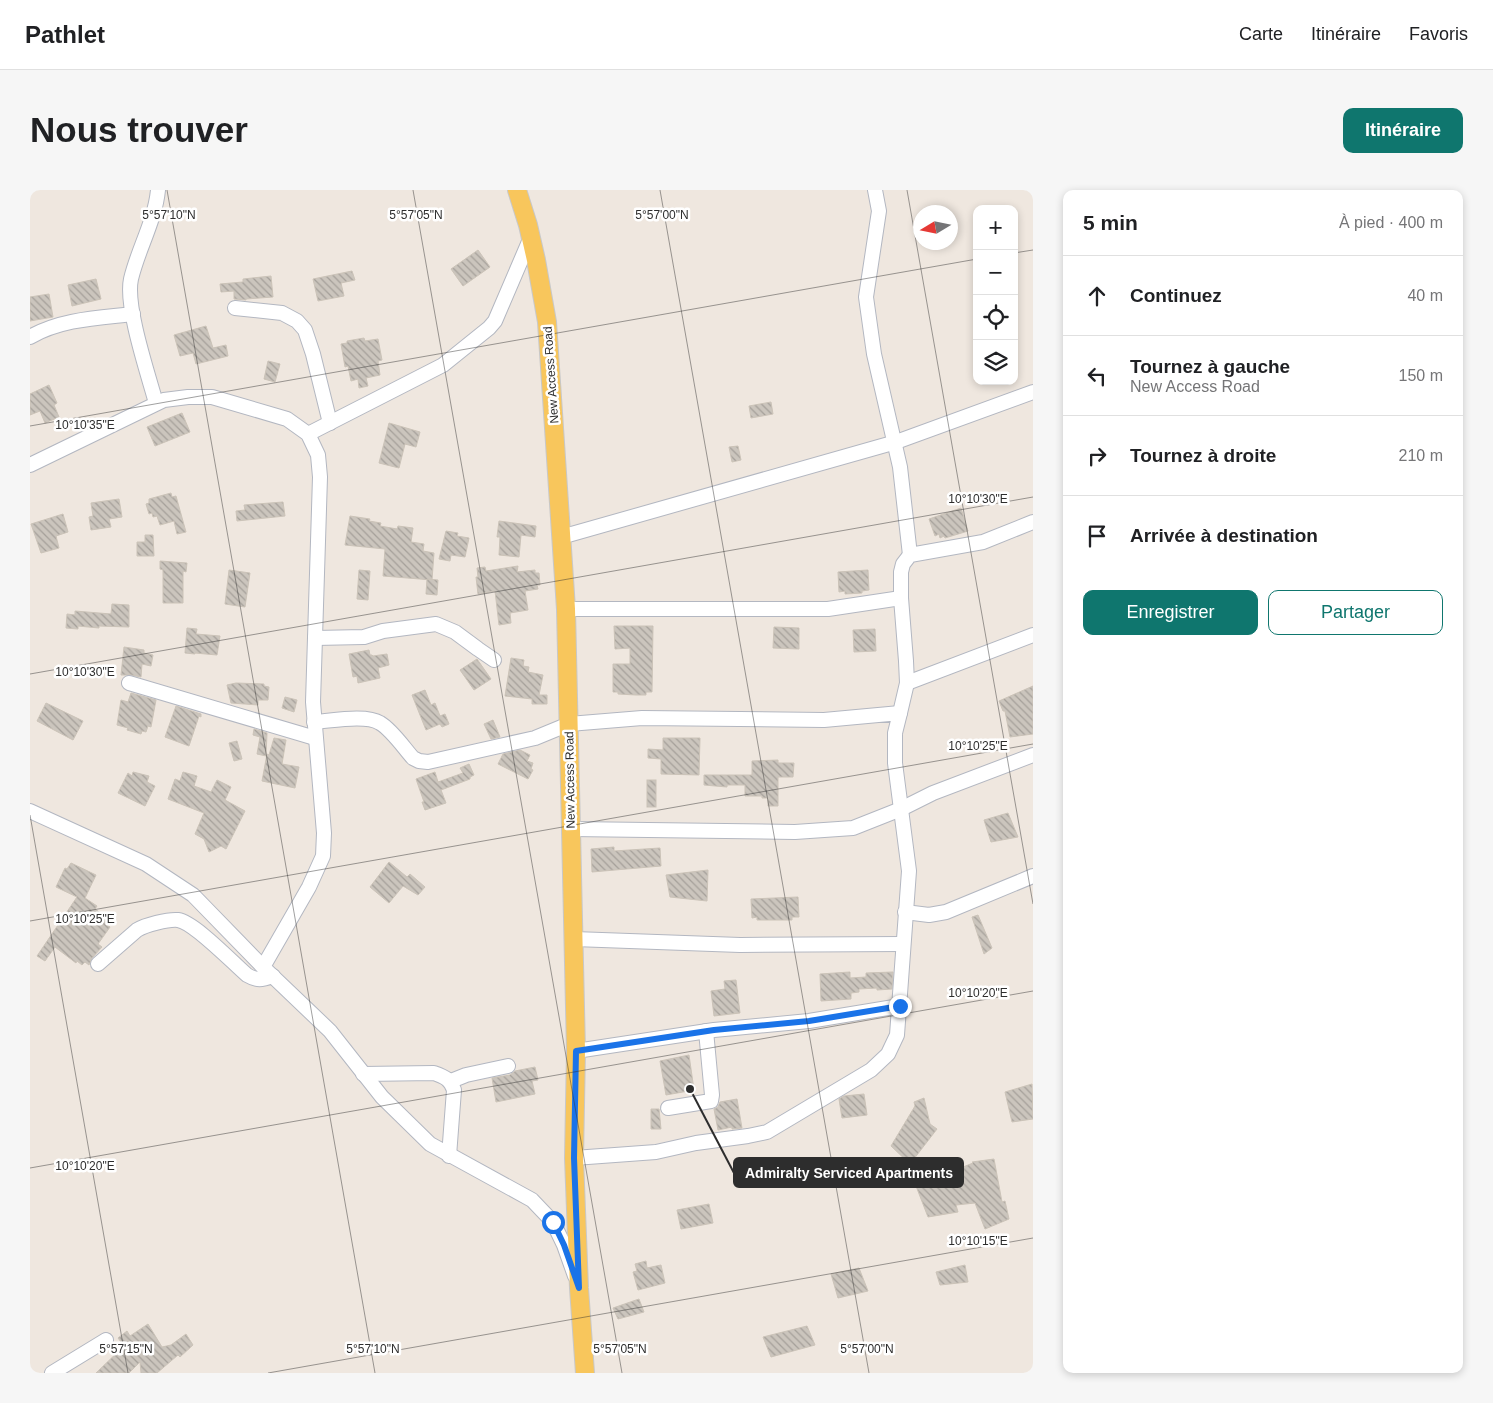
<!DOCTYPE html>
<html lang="fr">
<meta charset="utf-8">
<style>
:root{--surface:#fff;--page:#f6f6f6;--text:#202124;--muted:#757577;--line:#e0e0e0;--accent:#0f766e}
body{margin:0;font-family:Helvetica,sans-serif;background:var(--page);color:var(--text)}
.controls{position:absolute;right:15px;top:15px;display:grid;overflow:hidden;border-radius:10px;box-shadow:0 2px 8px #0003}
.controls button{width:45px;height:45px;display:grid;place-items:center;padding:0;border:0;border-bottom:1px solid var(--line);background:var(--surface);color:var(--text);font:25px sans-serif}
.compass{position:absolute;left:883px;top:15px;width:45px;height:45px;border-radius:50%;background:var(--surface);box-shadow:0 2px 8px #0003;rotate:260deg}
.stop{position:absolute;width:15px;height:15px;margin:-11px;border:4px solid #1a73e8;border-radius:50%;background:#fff}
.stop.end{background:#1a73e8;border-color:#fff;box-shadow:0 1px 5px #0008}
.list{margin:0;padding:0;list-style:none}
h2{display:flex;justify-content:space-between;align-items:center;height:65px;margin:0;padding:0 20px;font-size:21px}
h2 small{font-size:16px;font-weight:400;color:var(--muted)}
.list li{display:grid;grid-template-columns:32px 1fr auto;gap:15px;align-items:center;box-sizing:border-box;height:80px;padding:0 20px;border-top:1px solid var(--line)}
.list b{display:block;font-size:19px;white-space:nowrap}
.list p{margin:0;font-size:16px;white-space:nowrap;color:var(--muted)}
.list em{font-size:16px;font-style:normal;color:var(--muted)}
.actions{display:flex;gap:10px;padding:15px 20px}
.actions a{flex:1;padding:11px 0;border:1px solid var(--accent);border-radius:10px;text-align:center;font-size:18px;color:var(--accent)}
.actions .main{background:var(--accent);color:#fff}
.icon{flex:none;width:28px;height:28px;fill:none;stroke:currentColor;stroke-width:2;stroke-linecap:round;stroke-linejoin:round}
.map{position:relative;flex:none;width:1003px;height:1183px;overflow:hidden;border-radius:10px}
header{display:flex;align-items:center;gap:30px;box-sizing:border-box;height:70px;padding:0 25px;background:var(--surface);border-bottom:1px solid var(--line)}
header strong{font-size:24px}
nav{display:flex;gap:28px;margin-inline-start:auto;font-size:18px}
.intro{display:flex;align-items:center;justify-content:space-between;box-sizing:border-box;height:120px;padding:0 30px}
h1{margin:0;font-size:35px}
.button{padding:12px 22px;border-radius:10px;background:var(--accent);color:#fff;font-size:18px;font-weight:700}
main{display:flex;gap:30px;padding:0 30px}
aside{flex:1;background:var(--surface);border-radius:10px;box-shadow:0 2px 8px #0003}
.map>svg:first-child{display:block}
.building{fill:url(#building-back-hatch);stroke:#cbc3b8}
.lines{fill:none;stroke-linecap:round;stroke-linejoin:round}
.minor-casing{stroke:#b3b7c1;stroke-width:16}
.major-casing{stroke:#c8c8c8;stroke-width:20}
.minor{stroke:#fff;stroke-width:14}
.major{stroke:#f8c65c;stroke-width:18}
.route{stroke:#1a73e8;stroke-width:6}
.ticks{fill:none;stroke:#2d2d2d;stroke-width:1;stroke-opacity:0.45}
.labels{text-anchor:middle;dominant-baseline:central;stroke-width:5;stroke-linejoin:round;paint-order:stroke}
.street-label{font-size:12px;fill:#2d2d2d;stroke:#fff}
.ticks-label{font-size:12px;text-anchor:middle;fill:#2d2d2d;stroke:#fff;stroke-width:5;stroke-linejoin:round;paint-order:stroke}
.leader{fill:none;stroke:#2d2d2d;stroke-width:2}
.callout-dot{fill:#2d2d2d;stroke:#fff;stroke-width:2}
.callout{fill:#2d2d2d;stroke:#2d2d2d;stroke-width:2}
.callout-label{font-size:14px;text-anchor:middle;font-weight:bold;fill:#fff}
</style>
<header>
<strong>Pathlet</strong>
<nav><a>Carte</a><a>Itinéraire</a><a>Favoris</a></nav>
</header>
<div class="intro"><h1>Nous trouver</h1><a class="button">Itinéraire</a></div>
<main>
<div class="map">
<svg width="1003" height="1183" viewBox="0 0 1003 1183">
<defs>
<pattern id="building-back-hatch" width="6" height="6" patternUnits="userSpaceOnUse" patternTransform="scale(1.25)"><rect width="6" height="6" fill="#cbc5bd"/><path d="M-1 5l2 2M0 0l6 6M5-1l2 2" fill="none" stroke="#a5a09a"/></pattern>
</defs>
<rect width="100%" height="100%" fill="#efe7df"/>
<g class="building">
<polygon points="448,60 460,77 433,96 421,79"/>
<polygon points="322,81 325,90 311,93 314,106 288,111 283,89"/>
<polygon points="241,86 243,107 216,109 216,110 204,109 204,101 191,102 190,94 213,92 213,89"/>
<polygon points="66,89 71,109 42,116 38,95"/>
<polygon points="19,104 23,127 0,131 0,107"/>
<polygon points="176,136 183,158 196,155 198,166 166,174 163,163 150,166 144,145"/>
<polygon points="334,148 335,151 348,149 352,170 348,171 350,185 336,188 338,196 329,198 328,189 321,191 318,176 315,177 311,154 317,153 317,151"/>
<polygon points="238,171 250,174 245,192 234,189"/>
<polygon points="19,195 27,213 24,215 29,227 15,233 10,221 0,225 0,204"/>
<polygon points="741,212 743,224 721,228 719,216"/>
<polygon points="152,223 160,242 125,256 117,237"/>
<polygon points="359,233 390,242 386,257 375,254 369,278 349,273"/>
<polygon points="708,256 711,270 702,272 699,257"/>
<polygon points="141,303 142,307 146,306 156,342 147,344 144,331 130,335 127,326 123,327 122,323 119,324 116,314 119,313 119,309"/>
<polygon points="89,309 92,327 79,329 81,337 61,340 59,327 63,326 61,313"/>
<polygon points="253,312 255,326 207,331 206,321 215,320 214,315"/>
<polygon points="931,318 938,341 915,348 914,346 910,348 909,344 905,346 899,329"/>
<polygon points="33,324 38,342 26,346 29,358 11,363 1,334"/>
<polygon points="320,326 340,329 339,331 351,333 350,336 367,339 368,336 383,338 381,352 394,354 393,361 404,363 402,390 353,386 355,359 315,355"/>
<polygon points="469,331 506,336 505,347 491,345 489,367 469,365 470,347 467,347"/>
<polygon points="416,341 428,343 427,346 439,348 435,367 421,365 420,371 409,369"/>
<polygon points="115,345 123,345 124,366 107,366 107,352 115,352"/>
<polygon points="130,371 157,373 156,382 153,381 153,413 133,413 133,380 130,379"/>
<polygon points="488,376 487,382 505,380 505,383 509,383 510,395 507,395 508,399 495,401 498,420 480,423 481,433 469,435 465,401 448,404 446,387 448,387 447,378 455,377 456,381"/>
<polygon points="199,380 220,383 215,417 195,414"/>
<polygon points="329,380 340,381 338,410 327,409"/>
<polygon points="838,380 839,400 832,401 832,403 815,404 815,401 809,402 808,382"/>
<polygon points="397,389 408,390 407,405 396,404"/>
<polygon points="82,414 99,415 99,437 69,436 69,438 48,436 48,439 36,438 37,424 45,425 45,421 81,424"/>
<polygon points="584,436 623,436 622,502 616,502 616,505 606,505 588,504 588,502 583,502 583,474 600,474 600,458 585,459"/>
<polygon points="744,437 769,438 769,459 743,458"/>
<polygon points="157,438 167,439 166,444 190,446 187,465 165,463 165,464 155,463"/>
<polygon points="845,439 846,461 824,462 823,440"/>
<polygon points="94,457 114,460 114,463 123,465 121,476 112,474 111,487 101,485 91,485"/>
<polygon points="339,460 340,465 342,465 343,466 357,464 359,475 348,478 350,488 328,493 327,486 323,487 319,464"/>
<polygon points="481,468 494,470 493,476 499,477 498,482 513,485 509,505 517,505 517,514 502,514 502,509 475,506"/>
<polygon points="447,469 461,489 444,500 430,480"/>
<polygon points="206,493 234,494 234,496 239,497 238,510 228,510 228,515 201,513 197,495"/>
<polygon points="1003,496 1003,544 980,547 975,521 973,521 969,511"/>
<polygon points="395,500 401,515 405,513 410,526 415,524 419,534 412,537 410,534 396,540 382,505"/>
<polygon points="101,503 126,510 121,537 118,536 116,542 112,541 111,544 97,540 98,538 87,535 91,510 98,512"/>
<polygon points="255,507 267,510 264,522 252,518"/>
<polygon points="16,513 53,531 43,550 7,531"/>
<polygon points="146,516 171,524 171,527 169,526 159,556 135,547"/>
<polygon points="463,530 470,547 461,549 454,534"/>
<polygon points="224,539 237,543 236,566 227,564 230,547 223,545"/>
<polygon points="244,548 256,550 252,574 269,577 265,598 232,591 237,564 239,565"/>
<polygon points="633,548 670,548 669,585 631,584 631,569 618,568 618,559 633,560"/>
<polygon points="207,551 212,569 204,571 199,553"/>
<polygon points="490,560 500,565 497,571 503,573 501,579 503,580 498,589 468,574 473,564"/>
<polygon points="748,570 748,573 764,573 763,587 748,587 748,616 738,616 738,608 732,608 732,606 715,606 715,595 697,595 697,597 674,595 674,585 722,585 722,571"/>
<polygon points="439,574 444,585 440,587 440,589 411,600 416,613 395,620 392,612 394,612 386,589 405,582 408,592 433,583 430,578"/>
<polygon points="103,582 119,586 117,592 125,596 115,616 88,603 98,583 102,586"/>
<polygon points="153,582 167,586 164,596 181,602 187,590 201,597 195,610 215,621 196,659 191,656 179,662 174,649 165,644 174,623 138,609 145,589 150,591"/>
<rect x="617" y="590" width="9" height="27"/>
<polygon points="978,623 988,647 961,652 954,630"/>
<polygon points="584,657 584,661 630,658 631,676 562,682 561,659"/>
<polygon points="359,672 377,687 380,684 395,697 388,705 373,696 359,713 340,697"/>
<polygon points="41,673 66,685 55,708 67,716 65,719 80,730 77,735 80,737 68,754 72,757 62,768 59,775 55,772 52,775 47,771 46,773 25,757 15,771 7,766 47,707 26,697 35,678 37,679"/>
<polygon points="678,680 677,711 640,707 636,685"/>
<polygon points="768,707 769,727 762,727 762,730 727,730 727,727 722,728 721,709"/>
<polygon points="948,725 962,758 954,764 942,727"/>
<polygon points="820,782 820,788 836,787 836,783 863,782 862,799 847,800 847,798 829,799 829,802 821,803 821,809 791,811 790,784"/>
<polygon points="706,790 710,823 684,826 681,801 695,799 694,791"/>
<polygon points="659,865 664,900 636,905 630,871"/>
<polygon points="505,877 508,890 502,891 505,904 466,912 462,888 480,885 485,881"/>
<polygon points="1002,894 1003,929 982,932 975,902"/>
<polygon points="834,904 837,925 812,928 809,909 814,906"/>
<polygon points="894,908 900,934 907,939 880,974 861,956 885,916 884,912"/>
<polygon points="707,909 712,938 702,939 702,937 688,940 684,919 688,917 690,912"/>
<polygon points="621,919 629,919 631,939 621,939"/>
<polygon points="964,969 972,1012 975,1011 979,1029 955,1039 945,1013 926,1015 928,1022 898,1027 886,996 901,992 900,983 919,975 918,983 943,973 942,972"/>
<polygon points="679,1014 683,1033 651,1039 647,1020"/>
<polygon points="616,1071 617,1078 631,1075 635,1093 608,1100 603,1082 607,1081 605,1074"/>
<polygon points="935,1075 938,1092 910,1095 906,1082"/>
<polygon points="829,1078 838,1101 808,1108 801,1084"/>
<polygon points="609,1109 614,1122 588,1129 583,1118"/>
<polygon points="118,1134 132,1157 141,1155 156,1144 163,1155 150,1167 148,1165 127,1183 111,1183 110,1172 99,1183 66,1183 94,1156 88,1148 97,1141 100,1146"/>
<polygon points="777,1136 785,1155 741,1167 733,1147"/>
</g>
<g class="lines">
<defs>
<g id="minor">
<polyline points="845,0 849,21 836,107 844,164 870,277 880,365"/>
<polyline points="205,118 252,123 267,131 275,140 283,164 300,233"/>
<path d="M0,147c31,-18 68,-19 103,-23"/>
<path d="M126,213c-8,-29 -31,-97 -25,-124 7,-30 24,-58 27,-89"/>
<polyline points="278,244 413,175 459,138 465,131 501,47"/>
<polyline points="0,275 134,210 158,207 182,207 257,229 278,244 288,265 290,287 283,512 294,643 293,666 279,697 233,777"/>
<polyline points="531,347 866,252 1003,202"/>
<polyline points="536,419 798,419 871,408"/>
<polyline points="285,448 334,447 353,441 406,434 425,442 448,459 464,470"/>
<polyline points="99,493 285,548"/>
<polyline points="877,493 1003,445"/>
<polyline points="870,523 877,493 876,471 871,408 871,382 873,374 880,365 953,352 1003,332"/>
<path d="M284,532c17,-1 52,-8 66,1 12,7 24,25 33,35l6,3 9,1 107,-24 34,-14 73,-6 182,2 76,-7 -5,20v30l14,108 -12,164 -9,19 -17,16 -104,62 -19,4 -52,7 -40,9 -82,6"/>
<polyline points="0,621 116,674 163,705 233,777 300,841 352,907 400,954 502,1010 523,1032 534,1055 545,1086"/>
<polyline points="541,639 765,642 823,638 871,619 903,603 1003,565"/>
<polyline points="875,722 899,725 916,722 1003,686"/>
<polyline points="544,749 710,755 873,754"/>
<path d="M68,774l39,-34c8,-5 31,-11 41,-10 16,2 55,43 69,55 10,6 15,5 26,1"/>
<polyline points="546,861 684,840 779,831 870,816"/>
<path d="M333,884l71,-1c11,4 16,6 20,17l-5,66"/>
<polyline points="421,891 436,885 478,876"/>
<polyline points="638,918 681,911 682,905 676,841"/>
<polyline points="22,1183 76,1150"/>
</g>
<polyline id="major" points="487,0 498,35 506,70 517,132 536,419 546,861 544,968 549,1098 555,1183"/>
</defs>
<use href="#minor" class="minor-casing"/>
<use href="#major" class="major-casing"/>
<use href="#minor" class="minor"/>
<use href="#major" class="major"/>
</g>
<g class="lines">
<polyline class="route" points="523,1032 534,1055 549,1098 544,968 546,861 684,840 779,831 870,816"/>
</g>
<path class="ticks" d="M137,0l208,1183M383,0l209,1183M630,0l209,1183M877,0l126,714M984,63l19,-3M0,236l947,-167M0,484l1003,-177M0,625l98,558M0,731l1003,-177M0,978l1003,-177M238,1183l765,-135"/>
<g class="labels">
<g class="street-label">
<text transform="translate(521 185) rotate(-94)">New Access Road</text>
<text transform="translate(540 590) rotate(-91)">New Access Road</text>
</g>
</g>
<g class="ticks-label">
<text x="139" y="29">5°57'10"N</text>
<text x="386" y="29">5°57'05"N</text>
<text x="632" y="29">5°57'00"N</text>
<text x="55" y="239">10°10'35"E</text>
<text x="948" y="313">10°10'30"E</text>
<text x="55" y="486">10°10'30"E</text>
<text x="948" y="560">10°10'25"E</text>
<text x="55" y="733">10°10'25"E</text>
<text x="948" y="807">10°10'20"E</text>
<text x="55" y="980">10°10'20"E</text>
<text x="948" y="1055">10°10'15"E</text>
<text x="96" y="1163">5°57'15"N</text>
<text x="343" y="1163">5°57'10"N</text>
<text x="590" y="1163">5°57'05"N</text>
<text x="837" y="1163">5°57'00"N</text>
</g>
<path class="leader" d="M660 899L704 983"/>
<circle class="callout-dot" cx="660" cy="899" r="5"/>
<rect class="callout" x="704" y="968" width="229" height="29" rx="5"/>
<g class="callout-label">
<text x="819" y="988">Admiralty Serviced Apartments</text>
</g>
</svg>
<div class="controls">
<button>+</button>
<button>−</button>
<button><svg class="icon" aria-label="locate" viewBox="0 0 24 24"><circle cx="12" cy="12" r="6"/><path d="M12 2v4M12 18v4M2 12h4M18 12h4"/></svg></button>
<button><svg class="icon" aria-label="layers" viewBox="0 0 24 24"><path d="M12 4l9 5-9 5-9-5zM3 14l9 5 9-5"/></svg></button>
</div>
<svg class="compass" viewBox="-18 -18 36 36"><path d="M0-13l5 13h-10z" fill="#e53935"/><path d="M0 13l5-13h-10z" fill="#757577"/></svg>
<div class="stop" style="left:523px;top:1032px"></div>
<div class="stop end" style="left:870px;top:816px"></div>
</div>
<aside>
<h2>5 min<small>À pied · 400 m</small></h2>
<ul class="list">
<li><svg class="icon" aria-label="ahead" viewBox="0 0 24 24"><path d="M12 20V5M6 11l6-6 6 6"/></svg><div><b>Continuez</b></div><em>40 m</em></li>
<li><svg class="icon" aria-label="left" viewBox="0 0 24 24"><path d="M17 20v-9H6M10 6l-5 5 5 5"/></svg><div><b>Tournez à gauche</b><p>New Access Road</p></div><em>150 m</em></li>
<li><svg class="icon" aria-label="right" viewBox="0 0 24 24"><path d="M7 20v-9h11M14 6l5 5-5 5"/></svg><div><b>Tournez à droite</b></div><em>210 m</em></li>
<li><svg class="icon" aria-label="arrive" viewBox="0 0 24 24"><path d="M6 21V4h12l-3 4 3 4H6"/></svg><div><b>Arrivée à destination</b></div></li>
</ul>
<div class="actions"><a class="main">Enregistrer</a><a>Partager</a></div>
</aside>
</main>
